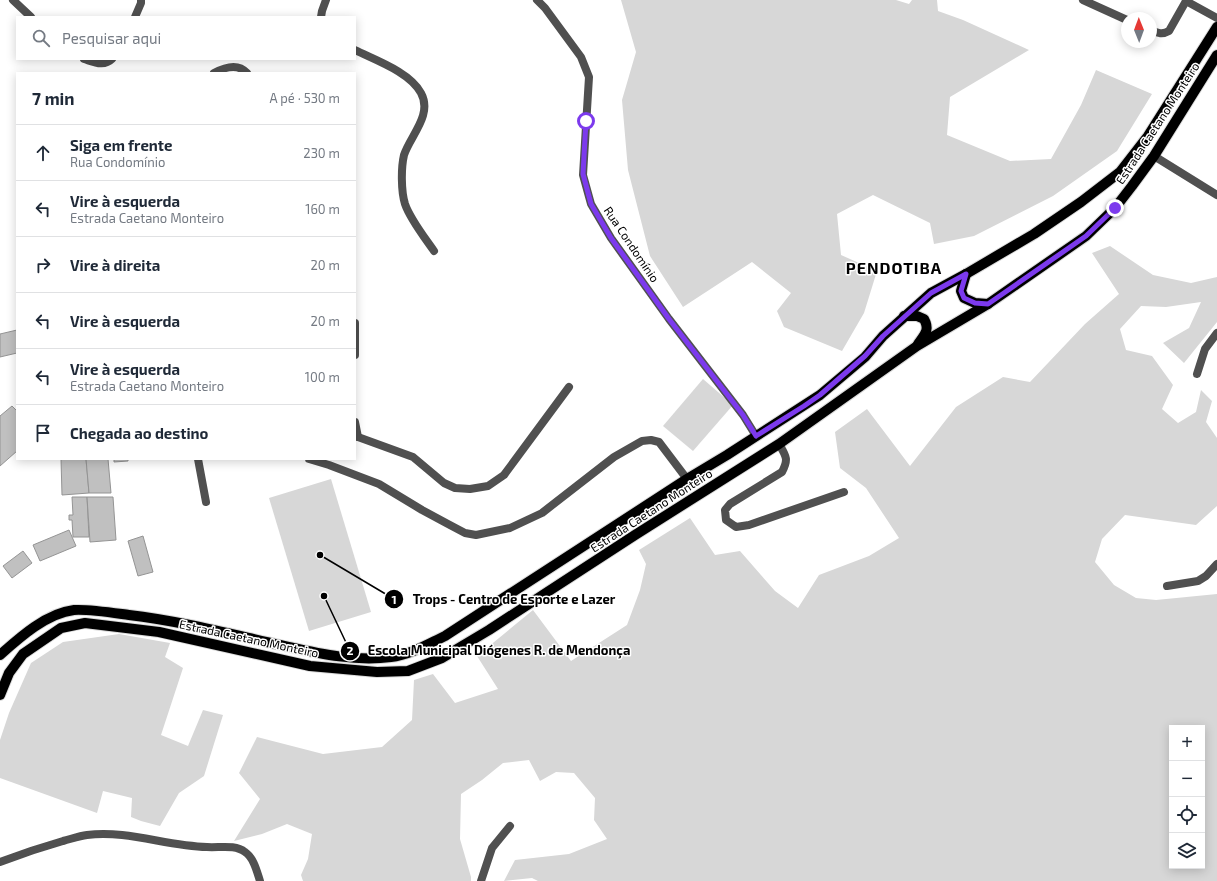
<!DOCTYPE html>
<html lang="pt">
<meta charset="utf-8">
<style>
:root{--surface:#fff;--page:#f6f6f7;--text:#1f2937;--muted:#747a83;--line:#e0e1e3}
body{margin:0;font-family:"Exo 2",sans-serif;background:var(--page);color:var(--text)}
.controls{position:absolute;right:12px;bottom:12px;display:grid;overflow:hidden;border-radius:0px;box-shadow:0 2px 10px #0003}
.controls button{width:36px;height:36px;display:grid;place-items:center;padding:0;border:0;border-bottom:1px solid var(--line);background:var(--surface);color:var(--text);font:20px sans-serif}
.compass{position:absolute;left:1121px;top:12px;width:36px;height:36px;border-radius:50%;background:var(--surface);box-shadow:0 2px 10px #0003;rotate:359deg}
.stop{position:absolute;width:12px;height:12px;margin:-9px;border:3px solid #7c3aed;border-radius:50%;background:#fff}
.stop.end{background:#7c3aed;border-color:#fff;box-shadow:0 1px 4px #0008}
.list{margin:0;padding:0;list-style:none}
h2{display:flex;justify-content:space-between;align-items:center;height:52px;margin:0;padding:0 16px;font-size:17px}
h2 small{font-size:13px;font-weight:400;color:var(--muted)}
.list li{display:grid;grid-template-columns:26px 1fr auto;gap:12px;align-items:center;box-sizing:border-box;height:56px;padding:0 16px;border-top:1px solid var(--line)}
.list b{display:block;font-size:15px;white-space:nowrap}
.list p{margin:0;font-size:13px;white-space:nowrap;color:var(--muted)}
.list em{font-size:13px;font-style:normal;color:var(--muted)}
.icon{flex:none;width:22px;height:22px;fill:none;stroke:currentColor;stroke-width:2;stroke-linecap:round;stroke-linejoin:round}
.map{position:relative;flex:none;width:1217px;height:881px;overflow:hidden}
.search{position:absolute;background:var(--surface);box-shadow:0 2px 10px #0003;left:16px;top:16px;width:340px;height:44px;display:flex;align-items:center;gap:10px;box-sizing:border-box;padding:0 14px;border-radius:0px;color:var(--muted);font-size:15px}
.panel{position:absolute;background:var(--surface);box-shadow:0 2px 10px #0003;left:16px;top:72px;width:340px;height:388px;border-radius:0px}
.map>svg:first-child{display:block}
.green{fill:#d7d7d7;fill-rule:evenodd}
.building{fill:#c0c0c0;stroke:#949494}
.lines{fill:none;stroke-linecap:round;stroke-linejoin:round}
.primary-casing{stroke:#dbdbdb;stroke-width:12}
.minor{stroke:#505050;stroke-width:8}
.primary{stroke:#000;stroke-width:10}
.route{stroke:#7c3aed;stroke-width:5}
.labels{text-anchor:middle;dominant-baseline:central;stroke-width:3;stroke-linejoin:round;paint-order:stroke}
.street-label{font-size:12px;fill:#000;stroke:#fff}
.district-label{font-size:16px;font-weight:bold;letter-spacing:1px;fill:#000;stroke:#fff}
.leader{fill:none;stroke:#000;stroke-width:1.5}
.callout-dot{fill:#000;stroke:#fff;stroke-width:1.5}
.mark-label{font-size:12px;text-anchor:middle;font-weight:bold;fill:#fff}
.callout-label{font-size:13px;text-anchor:middle;font-weight:bold;fill:#000;stroke:#fff;stroke-width:3;stroke-linejoin:round;paint-order:stroke}
</style>
<div class="map">
<svg width="1217" height="881" viewBox="0 0 1217 881">
<rect width="100%" height="100%" fill="#fff"/>
<g class="green">
<polygon points="621,0 896,0 909,4 912,0 937,0 938,11 963,20 1029,50 950,97 947,135 1010,161 1051,159 1081,105 1096,70 1152,94 1117,151 1053,196 974,236 934,244 930,223 873,195 837,214 841,255 877,271 864,313 842,351 784,327 777,311 791,293 752,262 683,307 650,256 628,170 622,100 636,52"/>
<path d="M1110,246l43,29 38,8 26,-6v45l-33,41 -21,-20 26,-15 12,-26 -35,5 -25,-1 -21,23 6,21 26,6 21,29 -11,24 16,14 18,-11 5,-22 11,11 -6,21 11,16v68l-21,19 -71,-10 -23,24 -7,23 19,23 22,13 20,2 61,-6v287h-679l-6,-3 -28,3 11,-21 54,-6 38,-15 -13,-19 1,-22 -21,-25 -18,-1 -16,9 -11,-21 -26,3 -21,17 -21,14 -1,45 11,38v4h-168l-2,-6 7,-16 4,-25 -25,-10 -25,10 -28,7 26,-42 -21,-26 18,-36 66,17 59,-7 30,-27 2,-40 19,-6 22,29 43,-14 -21,-33 56,-46 38,51 56,-36 13,-35 6,-26 -7,-14 51,-32 25,37 25,-4 35,40 23,17 21,-33 50,-19 30,-18 -33,-50 -26,-20 -5,-36 32,-23 43,57 46,-59 47,-30 27,5 55,-58 34,-30 -27,-41zM1172,728h30v138h-30z"/>
<polygon points="703,379 733,405 693,451 663,426"/>
<polygon points="331,479 371,612 309,631 269,498"/>
<polygon points="119,634 170,643 165,657 183,668 161,735 188,746 203,710 223,715 204,776 179,793 160,826 141,821 131,817 132,798 103,791 97,813 0,778 0,740 9,713 31,663 63,642"/>
</g>
<g class="building">
<polygon points="17,330 17,353 0,357 0,334"/>
<polygon points="12,406 17,411 17,451 0,466 0,416"/>
<polygon points="61,459 86,459 89,493 62,495"/>
<polygon points="86,459 108,459 111,493 89,493"/>
<polygon points="114,459 128,459 128,461 114,462"/>
<polygon points="72,497 87,497 89,537 73,537 72,520 69,520 69,515 73,515"/>
<polygon points="87,497 113,497 116,540 90,542"/>
<polygon points="69,530 76,546 40,561 33,545"/>
<polygon points="143,536 153,572 138,576 128,541"/>
<polygon points="23,551 32,563 12,578 3,566"/>
</g>
<g class="lines">
<defs>
<g id="primary">
<polyline points="966,274 961,291 964,298 975,303 988,304"/>
<path d="M904,316h13l7,3c6,11 1,15 -6,25"/>
<path d="M0,655c20,-18 47,-42 74,-45 15,-1 40,3 55,5 51,6 101,19 151,30 37,8 74,17 111,12 19,-2 37,-13 54,-21l242,-157 40,-24 93,-60 45,-38 18,-21 48,-43 35,-19 68,-40 47,-32 39,-30 28,-36 69,-109"/>
<polyline points="0,695 9,673 23,654 61,628 85,623 159,632 310,666 377,672 408,671 442,658 489,630 635,535 779,444 917,346 988,304 1086,236 1115,208 1132,186 1154,156 1217,55"/>
</g>
</defs>
<use href="#primary" class="primary-casing"/>
<g class="minor">
<polyline points="13,0 31,17"/>
<polyline points="537,0 545,8 581,57 589,77 583,175 591,204 611,238 669,319 743,415 756,436"/>
<polyline points="1083,0 1127,20"/>
<polyline points="1186,1 1217,18"/>
<polyline points="135,17 141,3 141,0"/>
<polyline points="321,17 322,11 326,0"/>
<path d="M1151,30c7,3 11,5 18,1l17,-30"/>
<path d="M355,50c20,10 55,22 66,43 12,22 -11,43 -17,62 -3,13 -3,36 1,49 5,15 20,34 29,47"/>
<path d="M84,59c10,3 20,8 28,0"/>
<path d="M214,73c11,-6 24,-10 33,0"/>
<polyline points="1154,156 1217,195"/>
<polyline points="355,323 355,355"/>
<polyline points="1197,374 1205,349 1217,333"/>
<polyline points="355,422 358,437"/>
<polyline points="355,434 358,437 413,457 444,483 455,488 470,489 488,486 504,475 569,387"/>
<path d="M779,444c7,12 10,15 3,28l-52,32 -5,6 1,10 10,7 13,-2 95,-33"/>
<polyline points="198,459 206,502"/>
<polyline points="309,459 329,465 379,484 422,510 448,524 465,533 476,535 510,528 542,513 614,457 642,441 651,440 659,442 687,479"/>
<polyline points="1167,586 1198,581 1206,576 1217,564"/>
<path d="M0,862c21,-8 42,-15 63,-21 8,-2 16,-5 24,-6 41,-5 79,11 120,12 12,1 28,-3 38,5 9,6 12,20 15,29"/>
<polyline points="481,881 492,848 510,826"/>
</g>
<use href="#primary" class="primary"/>
</g>
<g class="lines">
<polyline class="route" points="586,121 583,174 591,204 611,238 669,319 743,415 756,436 804,406 820,395 865,356 883,336 931,293 966,274 961,291 964,298 975,303 988,304 1086,236 1115,208"/>
</g>
<g class="labels">
<g class="street-label">
<text transform="translate(1157 123) rotate(-57)">Estrada Caetano Monteiro</text>
<text transform="translate(632 244) rotate(56)">Rua Condomínio</text>
<text transform="translate(651 510) rotate(-33)">Estrada Caetano Monteiro</text>
<text transform="translate(249 638) rotate(12)">Estrada Caetano Monteiro</text>
</g>
<g class="district-label">
<text x="894" y="267">PENDOTIBA</text>
</g>
</g>
<path class="leader" d="M320 555L394 599M324 596L350 651"/>
<g class="callout-dot">
<circle cx="320" cy="555" r="4"/>
<circle cx="324" cy="596" r="4"/>
<circle cx="394" cy="599" r="10"/>
<circle cx="350" cy="651" r="10"/>
</g>
<g class="mark-label">
<text x="394" y="604">1</text>
<text x="350" y="655">2</text>
</g>
<g class="callout-label">
<text x="514" y="604">Trops - Centro de Esporte e Lazer</text>
<text x="499" y="655">Escola Municipal Diógenes R. de Mendonça</text>
</g>
</svg>
<div class="controls">
<button>+</button>
<button>−</button>
<button><svg class="icon" aria-label="locate" viewBox="0 0 24 24"><circle cx="12" cy="12" r="6"/><path d="M12 2v4M12 18v4M2 12h4M18 12h4"/></svg></button>
<button><svg class="icon" aria-label="layers" viewBox="0 0 24 24"><path d="M12 4l9 5-9 5-9-5zM3 14l9 5 9-5"/></svg></button>
</div>
<svg class="compass" viewBox="-18 -18 36 36"><path d="M0-13l5 13h-10z" fill="#e53935"/><path d="M0 13l5-13h-10z" fill="#747a83"/></svg>
<div class="stop" style="left:586px;top:121px"></div>
<div class="stop end" style="left:1115px;top:208px"></div>
<div class="search"><svg class="icon" aria-label="search" viewBox="0 0 24 24"><circle cx="10" cy="10" r="6"/><path d="M15 15l6 6"/></svg>Pesquisar aqui</div>
<section class="panel">
<h2>7 min<small>A pé · 530 m</small></h2>
<ul class="list">
<li><svg class="icon" aria-label="ahead" viewBox="0 0 24 24"><path d="M12 20V5M6 11l6-6 6 6"/></svg><div><b>Siga em frente</b><p>Rua Condomínio</p></div><em>230 m</em></li>
<li><svg class="icon" aria-label="left" viewBox="0 0 24 24"><path d="M17 20v-9H6M10 6l-5 5 5 5"/></svg><div><b>Vire à esquerda</b><p>Estrada Caetano Monteiro</p></div><em>160 m</em></li>
<li><svg class="icon" aria-label="right" viewBox="0 0 24 24"><path d="M7 20v-9h11M14 6l5 5-5 5"/></svg><div><b>Vire à direita</b></div><em>20 m</em></li>
<li><svg class="icon" aria-label="left" viewBox="0 0 24 24"><path d="M17 20v-9H6M10 6l-5 5 5 5"/></svg><div><b>Vire à esquerda</b></div><em>20 m</em></li>
<li><svg class="icon" aria-label="left" viewBox="0 0 24 24"><path d="M17 20v-9H6M10 6l-5 5 5 5"/></svg><div><b>Vire à esquerda</b><p>Estrada Caetano Monteiro</p></div><em>100 m</em></li>
<li><svg class="icon" aria-label="arrive" viewBox="0 0 24 24"><path d="M6 21V4h12l-3 4 3 4H6"/></svg><div><b>Chegada ao destino</b></div></li>
</ul>
</section>
</div>
